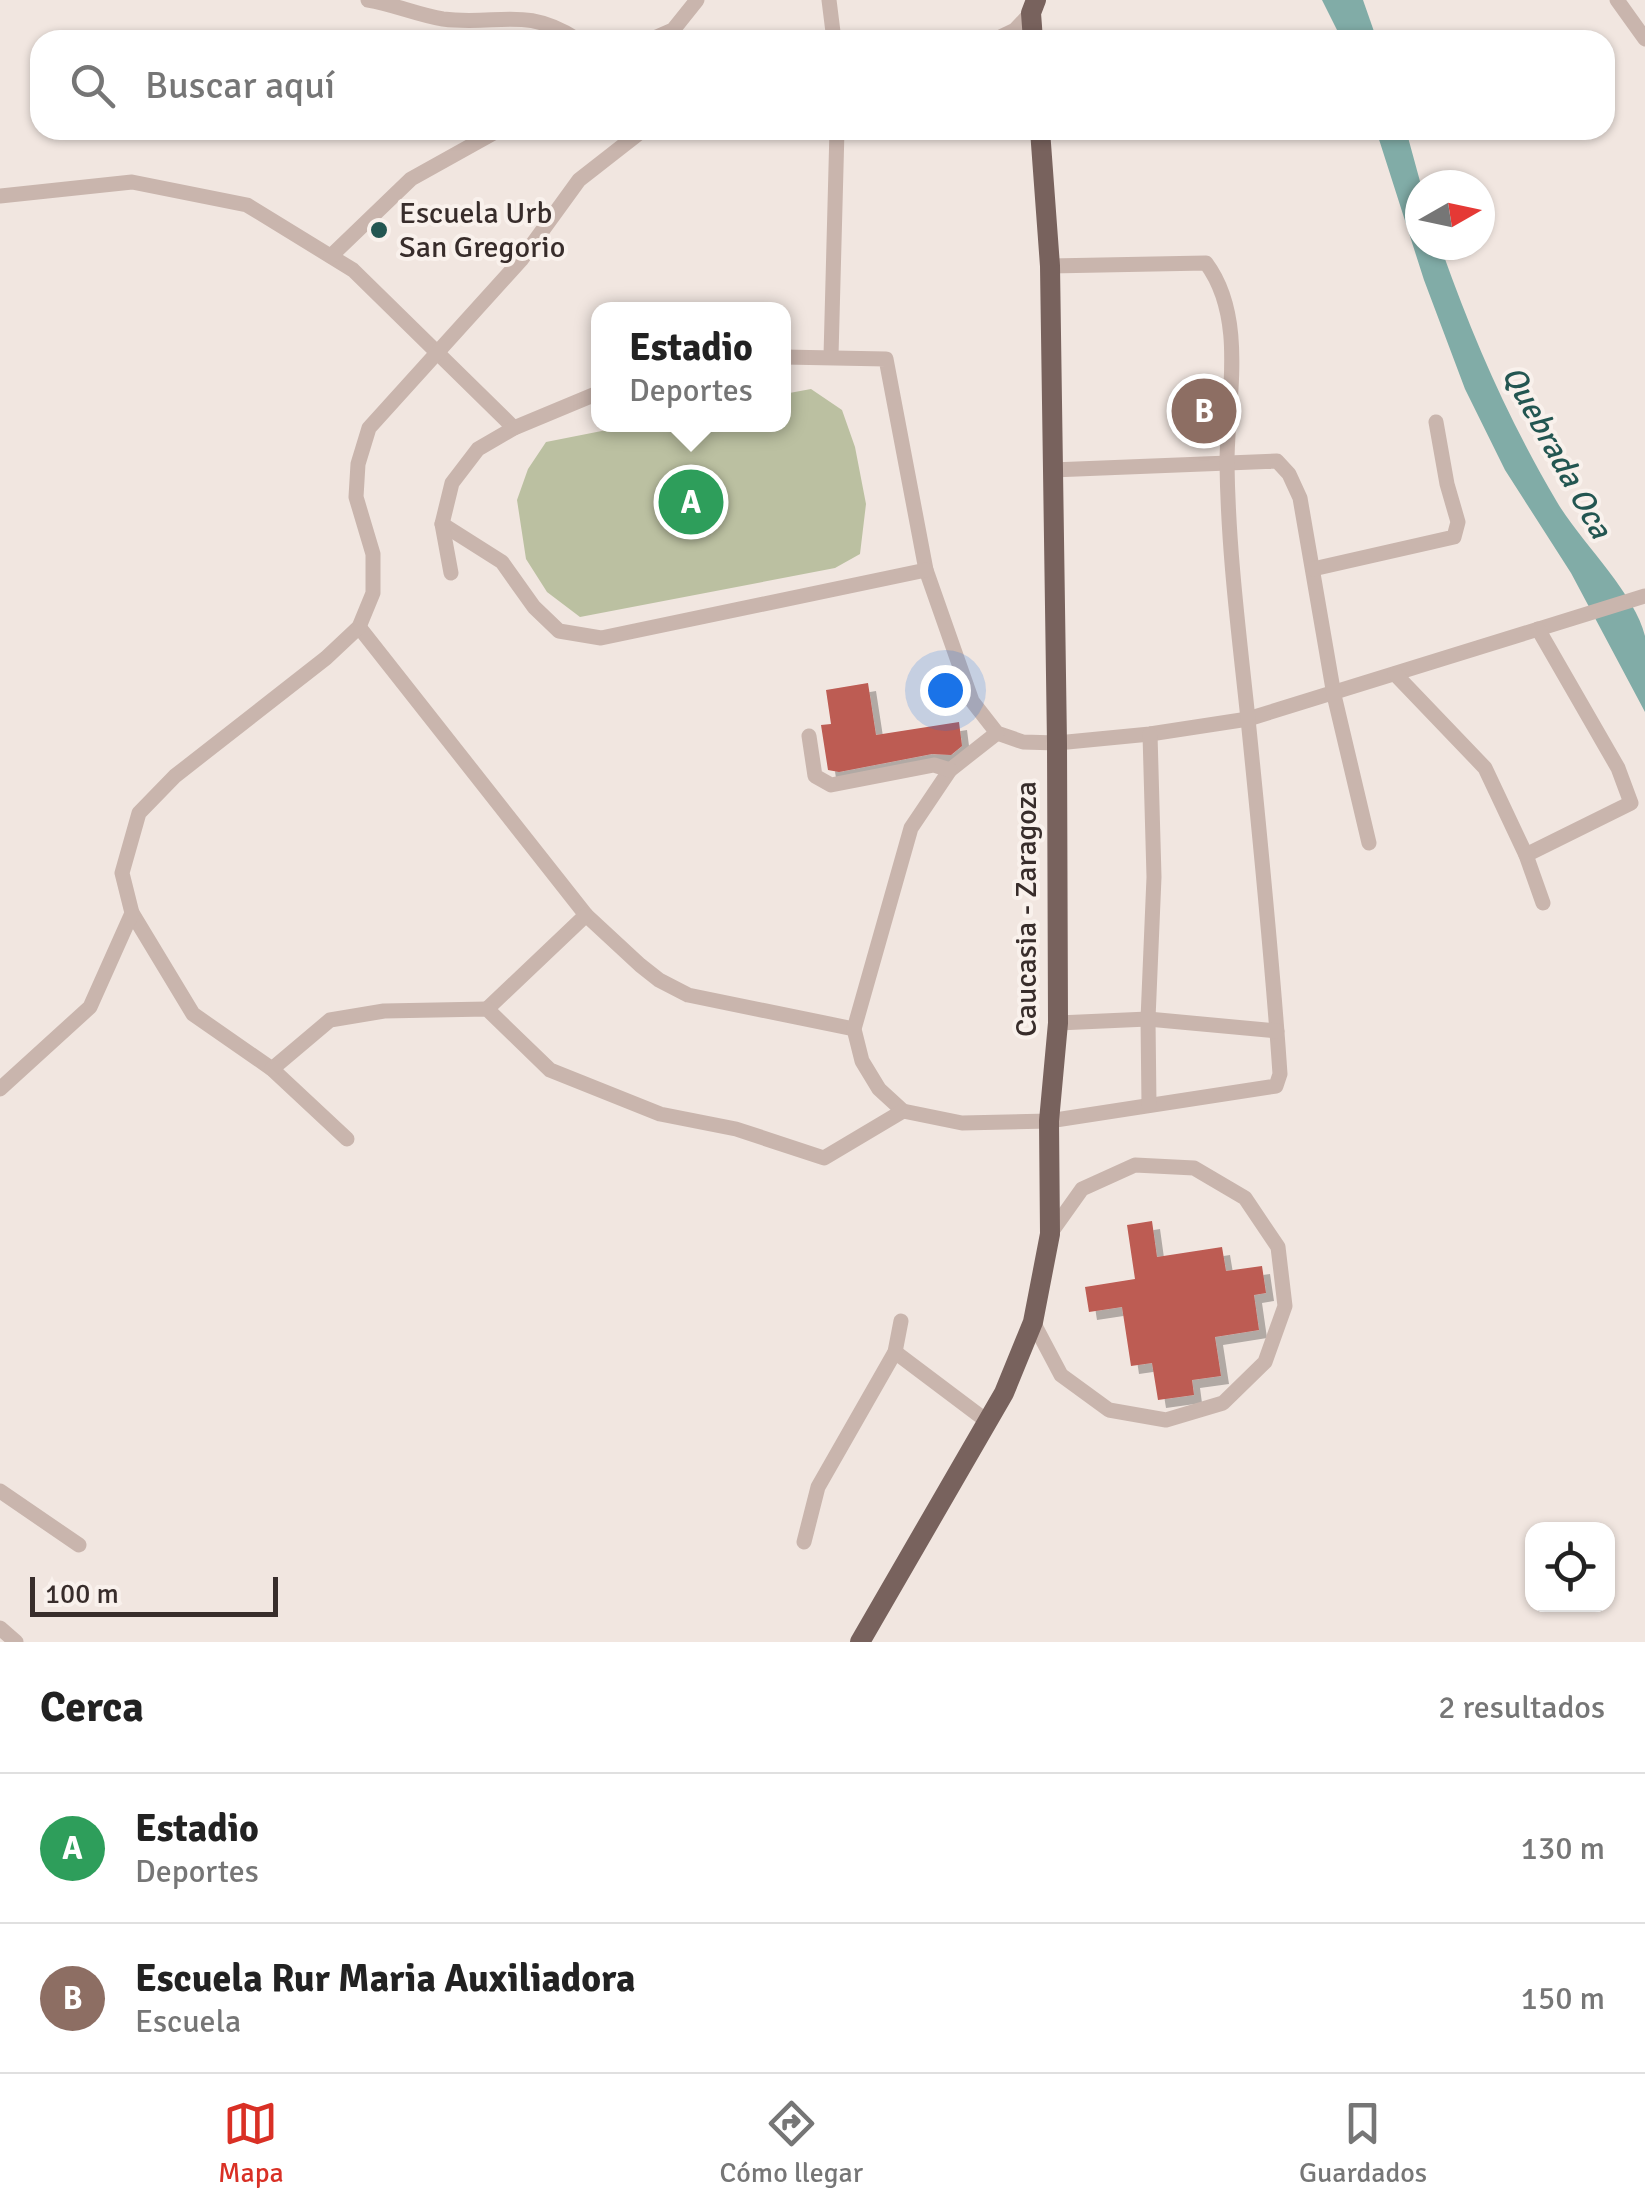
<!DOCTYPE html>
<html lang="es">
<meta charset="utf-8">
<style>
:root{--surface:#fff;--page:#f2f2f2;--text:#222;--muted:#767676;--line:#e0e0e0;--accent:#d93025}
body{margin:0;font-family:Signika,sans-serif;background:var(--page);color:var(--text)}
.controls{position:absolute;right:30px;bottom:30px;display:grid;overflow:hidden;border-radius:20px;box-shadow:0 2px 8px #0004}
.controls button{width:90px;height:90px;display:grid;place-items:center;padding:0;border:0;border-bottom:2px solid var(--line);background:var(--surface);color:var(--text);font:50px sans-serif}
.compass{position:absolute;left:1405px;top:170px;width:90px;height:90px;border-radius:50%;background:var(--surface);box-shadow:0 2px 8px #0004;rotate:81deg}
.scale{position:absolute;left:30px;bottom:25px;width:248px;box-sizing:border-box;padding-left:10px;border:5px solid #382d2b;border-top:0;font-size:28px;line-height:35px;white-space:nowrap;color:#382d2b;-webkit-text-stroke:8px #f9f1ec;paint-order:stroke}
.you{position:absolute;left:945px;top:690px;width:35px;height:35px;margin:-25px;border:8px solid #fff;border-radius:50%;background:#1a73e8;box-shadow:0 0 0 15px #1a73e833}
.badge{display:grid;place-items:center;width:65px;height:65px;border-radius:50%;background:var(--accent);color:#fff;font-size:32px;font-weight:700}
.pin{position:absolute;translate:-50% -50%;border:5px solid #fff;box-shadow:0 2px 10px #0006}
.popup{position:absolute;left:591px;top:302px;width:200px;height:130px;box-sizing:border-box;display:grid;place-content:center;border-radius:20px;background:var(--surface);filter:drop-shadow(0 2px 8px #0005);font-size:32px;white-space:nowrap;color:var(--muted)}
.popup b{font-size:38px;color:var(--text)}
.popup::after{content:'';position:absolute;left:50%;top:100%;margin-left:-20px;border:20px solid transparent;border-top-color:var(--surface)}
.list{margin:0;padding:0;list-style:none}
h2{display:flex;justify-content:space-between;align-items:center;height:130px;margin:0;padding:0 40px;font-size:42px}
h2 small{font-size:32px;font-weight:400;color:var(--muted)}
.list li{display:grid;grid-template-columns:65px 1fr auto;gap:30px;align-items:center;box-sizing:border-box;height:150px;padding:0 40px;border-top:2px solid var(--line)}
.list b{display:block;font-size:38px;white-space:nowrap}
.list p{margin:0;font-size:32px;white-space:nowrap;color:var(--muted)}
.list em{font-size:32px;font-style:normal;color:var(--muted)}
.icon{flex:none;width:55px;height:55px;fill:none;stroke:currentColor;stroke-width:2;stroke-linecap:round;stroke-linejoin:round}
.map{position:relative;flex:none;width:1645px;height:1642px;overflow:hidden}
.search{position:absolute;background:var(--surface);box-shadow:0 2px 8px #0004;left:30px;right:30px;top:30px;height:110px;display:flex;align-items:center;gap:25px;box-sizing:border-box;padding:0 35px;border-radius:30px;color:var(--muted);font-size:38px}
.sheet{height:430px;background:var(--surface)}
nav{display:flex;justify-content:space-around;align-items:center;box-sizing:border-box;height:140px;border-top:2px solid var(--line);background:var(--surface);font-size:28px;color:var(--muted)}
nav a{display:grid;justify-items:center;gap:5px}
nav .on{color:var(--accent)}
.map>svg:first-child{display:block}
.green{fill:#bbc0a1}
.water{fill:#81aca7}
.building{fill:#bd5b53;filter:url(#shadow)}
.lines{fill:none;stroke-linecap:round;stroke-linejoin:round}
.minor{stroke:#c9b5ad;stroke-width:15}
.major{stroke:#78625d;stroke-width:20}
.poi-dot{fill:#235651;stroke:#f9f1ec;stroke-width:4}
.labels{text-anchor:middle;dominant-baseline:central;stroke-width:8;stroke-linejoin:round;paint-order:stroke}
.poi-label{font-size:30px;fill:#382d2b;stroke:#f9f1ec;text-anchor:start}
.street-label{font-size:30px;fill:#382d2b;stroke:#f9f1ec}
.water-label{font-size:32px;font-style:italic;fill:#235651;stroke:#f9f1ec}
</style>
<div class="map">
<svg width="1645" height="1642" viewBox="0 0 1645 1642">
<defs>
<filter id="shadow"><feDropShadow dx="8" dy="8" stdDeviation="0" flood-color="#0004"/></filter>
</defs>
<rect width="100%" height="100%" fill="#f1e6e0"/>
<polygon class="green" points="811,389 842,410 855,447 866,504 860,554 835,568 580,617 547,592 526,559 517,500 528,469 546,442 632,425 784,424 784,394"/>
<g class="water">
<polygon points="1322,0 1363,0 1377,40 1342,40"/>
<path d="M1376,130h30l15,55 -1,60h20c31,89 69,176 117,257 23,39 78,91 88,134 0,23 0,53 0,76l-74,-139 -66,-103 -40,-81 -41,-109z"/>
</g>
<g class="building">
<polygon points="868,683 876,735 959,722 962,746 951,755 932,754 839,772 828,770 821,725 831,724 826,690"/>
<polygon points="1152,1221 1157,1257 1222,1247 1226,1271 1262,1266 1266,1293 1254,1295 1259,1330 1215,1337 1221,1376 1192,1380 1194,1395 1158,1400 1152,1363 1131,1366 1122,1307 1089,1312 1085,1287 1135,1279 1127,1225"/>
</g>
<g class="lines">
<g class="minor">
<path d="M368,0c25,4 50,15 75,19 55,7 82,-14 135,21"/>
<polyline points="829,0 834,40"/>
<polyline points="1617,0 1645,39"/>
<polyline points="650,40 673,30 697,0"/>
<polyline points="994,40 1015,30 1031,13"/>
<polyline points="0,196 132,182 247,205 353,270 514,428"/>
<polyline points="331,256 411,179 499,130"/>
<polyline points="831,356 837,130"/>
<polyline points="784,357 886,359 926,570 972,701 997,733 1023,742 1057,743 1150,734 1248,719 1645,596"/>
<polyline points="1052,470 1277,461 1289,474 1300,498 1334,695 1369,843"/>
<polyline points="442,524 502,562 534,607 559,631 601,638 926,570"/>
<polyline points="1313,569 1454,537 1458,522 1447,484 1436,422"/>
<polyline points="451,573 442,524 452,483 478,449 514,428 598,393"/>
<polyline points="359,627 586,915 640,965 659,980 688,995 854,1029"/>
<polyline points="1395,674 1485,768 1526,855 1543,903"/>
<path d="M997,733l-47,37 -39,58 -57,201 8,32 17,28 24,22 59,12 87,-2 227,-35 4,-12c-8,-119 -20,-237 -32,-355 -9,-85 -20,-170 -21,-256 0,-63 20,-145 -21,-200l-156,3"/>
<polyline points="809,736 815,776 831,785 934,765 950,770"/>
<polyline points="1526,855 1631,803 1618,768 1538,629"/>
<polyline points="132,913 193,1014 272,1069 347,1139"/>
<polyline points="487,1009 586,915"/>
<polyline points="1058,1023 1148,1019 1277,1031"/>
<polyline points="272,1069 330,1020 384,1011 487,1009 550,1070 660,1114 736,1129 824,1158 903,1111"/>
<polyline points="0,1089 90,1007 132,913 122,873 139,813 175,776 326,658 359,627 373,593 373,554 356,497 358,464 369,428 521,260 579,180 643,130"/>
<polyline points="1149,1105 1148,1019 1154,877 1150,734"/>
<polyline points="1033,1322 1061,1375 1109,1410 1166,1420 1223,1403 1265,1362 1285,1306 1278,1247 1245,1198 1194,1168 1135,1165 1082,1189 1050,1234"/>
<polyline points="895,1352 988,1422"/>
<polyline points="0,1491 79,1545"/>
<polyline points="804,1542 818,1487 895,1352 901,1321"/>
<polyline points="0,1628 16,1642"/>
</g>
<g class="major">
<polyline points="1033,40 1031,13 1036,0"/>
<polyline points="860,1642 1004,1393 1033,1322 1050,1234 1049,1121 1058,1023 1057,743 1050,266 1040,130"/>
</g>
</g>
<circle class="poi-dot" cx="379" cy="230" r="10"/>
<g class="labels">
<g class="poi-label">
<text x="399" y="213">Escuela Urb<tspan x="399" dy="34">San Gregorio</tspan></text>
</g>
<g class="street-label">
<text transform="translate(1026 909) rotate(-90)">Caucasia - Zaragoza</text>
</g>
<g class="water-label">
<text transform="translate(1557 452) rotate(61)">Quebrada Oca</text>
</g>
</g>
</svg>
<div class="controls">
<button><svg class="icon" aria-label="locate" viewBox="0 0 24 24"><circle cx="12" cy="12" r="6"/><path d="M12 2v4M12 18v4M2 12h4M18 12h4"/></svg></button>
</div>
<svg class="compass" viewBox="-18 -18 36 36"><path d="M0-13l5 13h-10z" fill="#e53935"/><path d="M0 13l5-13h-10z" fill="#767676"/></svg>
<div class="scale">100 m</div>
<div class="you"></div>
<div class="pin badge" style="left:691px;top:502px;background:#2e9e5b">A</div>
<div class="popup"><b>Estadio</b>Deportes</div>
<div class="pin badge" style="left:1204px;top:411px;background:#8d6e63">B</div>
<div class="search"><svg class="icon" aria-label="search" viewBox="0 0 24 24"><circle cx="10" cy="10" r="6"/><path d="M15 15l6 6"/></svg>Buscar aquí</div>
</div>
<section class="sheet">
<h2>Cerca<small>2 resultados</small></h2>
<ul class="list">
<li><span class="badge" style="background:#2e9e5b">A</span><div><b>Estadio</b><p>Deportes</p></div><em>130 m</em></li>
<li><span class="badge" style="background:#8d6e63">B</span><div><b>Escuela Rur Maria Auxiliadora</b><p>Escuela</p></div><em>150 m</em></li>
</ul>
</section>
<nav>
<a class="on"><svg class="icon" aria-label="map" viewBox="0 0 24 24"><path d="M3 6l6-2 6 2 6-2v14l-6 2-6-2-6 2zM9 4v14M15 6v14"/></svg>Mapa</a>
<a><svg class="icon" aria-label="directions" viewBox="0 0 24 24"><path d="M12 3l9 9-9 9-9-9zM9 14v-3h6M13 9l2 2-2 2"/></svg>Cómo llegar</a>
<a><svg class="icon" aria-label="saved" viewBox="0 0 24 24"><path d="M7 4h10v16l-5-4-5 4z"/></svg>Guardados</a>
</nav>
